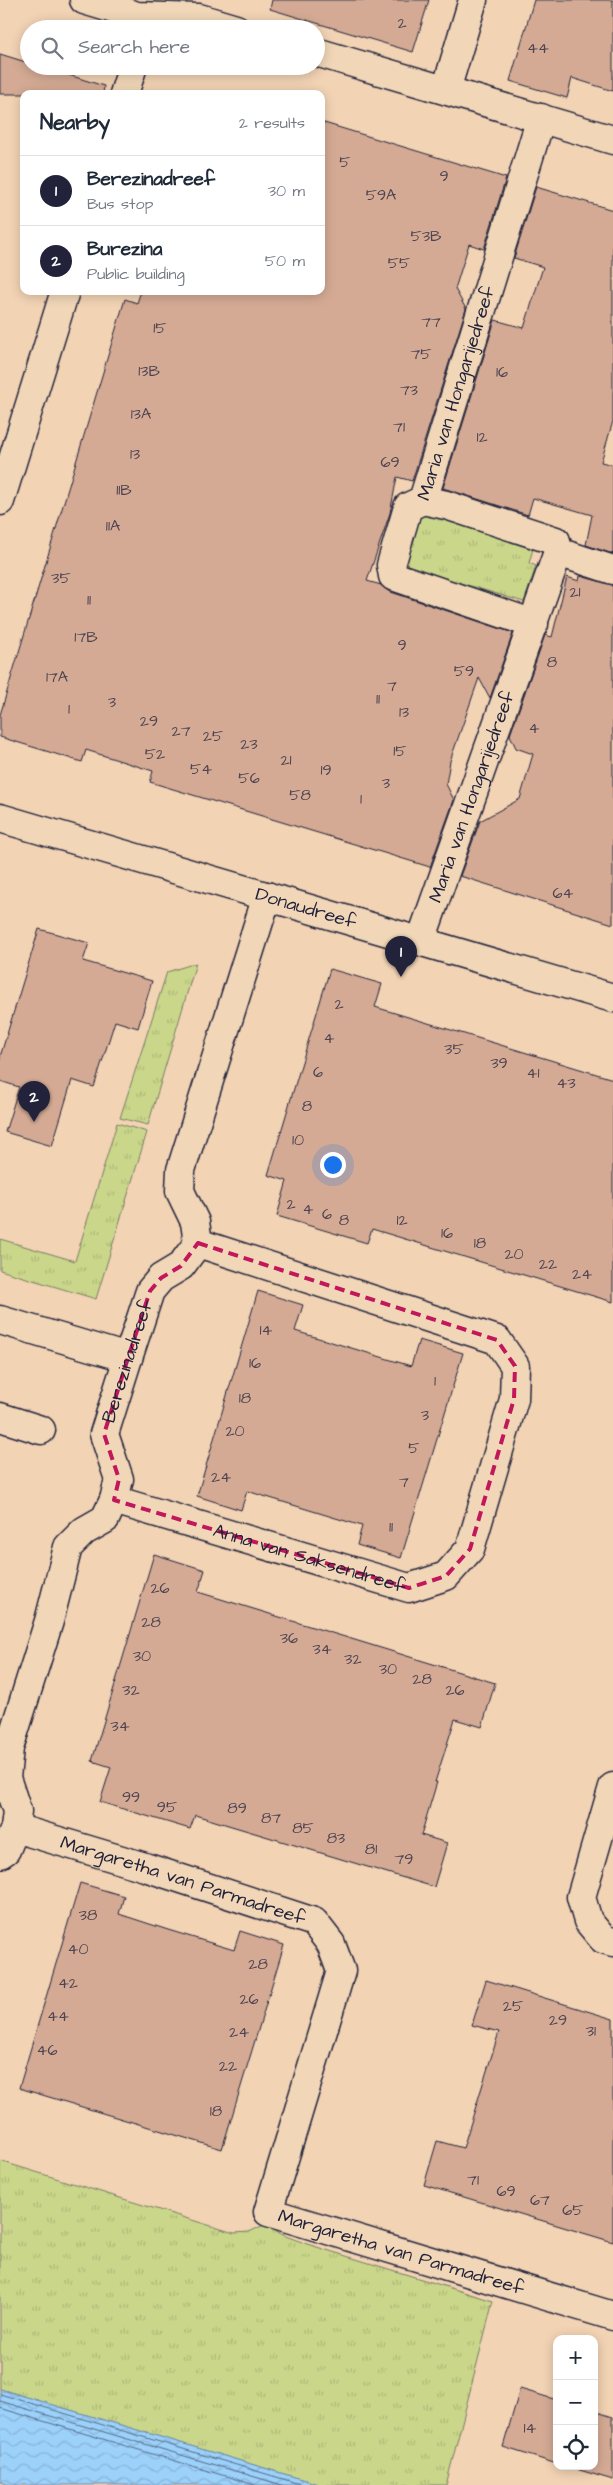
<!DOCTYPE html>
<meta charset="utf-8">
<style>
:root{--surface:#fff;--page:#f2f2f3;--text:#1f2937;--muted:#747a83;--line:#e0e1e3;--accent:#22223b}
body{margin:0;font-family:"Architects Daughter",sans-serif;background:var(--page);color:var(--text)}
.controls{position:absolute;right:15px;bottom:15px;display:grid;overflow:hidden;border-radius:10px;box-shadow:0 2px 12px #0003}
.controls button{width:45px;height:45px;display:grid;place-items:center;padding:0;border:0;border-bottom:1px solid var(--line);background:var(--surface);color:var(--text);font:25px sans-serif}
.you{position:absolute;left:332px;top:1164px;width:18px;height:18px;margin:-12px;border:4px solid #fff;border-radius:50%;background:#1a73e8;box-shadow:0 0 0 8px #1a73e833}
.badge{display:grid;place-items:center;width:32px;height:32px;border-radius:50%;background:var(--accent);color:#fff;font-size:16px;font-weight:700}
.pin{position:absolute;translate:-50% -41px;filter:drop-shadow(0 1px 2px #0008)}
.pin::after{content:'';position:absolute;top:26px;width:18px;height:15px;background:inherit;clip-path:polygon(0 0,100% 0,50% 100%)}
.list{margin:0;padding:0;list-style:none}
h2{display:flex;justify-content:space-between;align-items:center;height:65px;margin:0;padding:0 20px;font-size:21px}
h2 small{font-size:16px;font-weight:400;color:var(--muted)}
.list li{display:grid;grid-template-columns:32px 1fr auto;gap:15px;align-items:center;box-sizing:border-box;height:70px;padding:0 20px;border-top:1px solid var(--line)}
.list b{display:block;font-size:19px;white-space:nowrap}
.list p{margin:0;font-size:16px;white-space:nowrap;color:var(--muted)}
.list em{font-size:16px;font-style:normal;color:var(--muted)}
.icon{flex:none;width:28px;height:28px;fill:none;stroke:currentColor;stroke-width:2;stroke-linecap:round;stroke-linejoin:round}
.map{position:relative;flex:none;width:613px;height:2485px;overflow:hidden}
.search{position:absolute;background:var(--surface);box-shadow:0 2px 12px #0003;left:20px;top:20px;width:305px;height:55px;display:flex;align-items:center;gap:12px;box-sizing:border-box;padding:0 18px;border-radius:28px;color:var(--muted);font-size:19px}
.panel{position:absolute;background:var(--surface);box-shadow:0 2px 12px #0003;left:20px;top:90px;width:305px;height:205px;border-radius:10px}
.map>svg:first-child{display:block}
.grass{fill:url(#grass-tufts);stroke:#767c62}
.water{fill:url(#water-waves);stroke:#6b8bae}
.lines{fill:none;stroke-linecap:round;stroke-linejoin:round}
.shore{stroke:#536887;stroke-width:1}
.building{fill:#d4aa94;stroke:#22223b}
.street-casing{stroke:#22223b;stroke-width:31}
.street{stroke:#f1d7b8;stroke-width:28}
.marked{fill:none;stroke:#c2185b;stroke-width:4;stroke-dasharray:10 6;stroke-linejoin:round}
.labels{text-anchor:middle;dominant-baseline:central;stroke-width:4;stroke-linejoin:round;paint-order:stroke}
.number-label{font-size:16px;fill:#4e4451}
.street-label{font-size:19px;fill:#22223b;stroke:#f1d7b8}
</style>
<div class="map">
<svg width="613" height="2485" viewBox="0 0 613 2485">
<defs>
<pattern id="grass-tufts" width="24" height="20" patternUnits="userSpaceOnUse" patternTransform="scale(1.25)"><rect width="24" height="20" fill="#cad78a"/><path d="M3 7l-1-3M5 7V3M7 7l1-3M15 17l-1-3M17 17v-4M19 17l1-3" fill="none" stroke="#adb878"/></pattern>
<pattern id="water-waves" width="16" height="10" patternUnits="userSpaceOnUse" patternTransform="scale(1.25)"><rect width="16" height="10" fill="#9cd1fa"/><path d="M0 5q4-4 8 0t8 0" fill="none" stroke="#86b3d7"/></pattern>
</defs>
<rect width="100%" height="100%" fill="#f2d3b4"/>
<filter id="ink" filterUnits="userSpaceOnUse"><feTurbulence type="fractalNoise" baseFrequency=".02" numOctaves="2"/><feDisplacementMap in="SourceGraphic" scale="10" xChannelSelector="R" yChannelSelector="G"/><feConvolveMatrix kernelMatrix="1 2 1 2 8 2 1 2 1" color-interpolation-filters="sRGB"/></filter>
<g filter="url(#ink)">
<g class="grass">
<polygon points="422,510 534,545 529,563 536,566 524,602 404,566"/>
<polygon points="196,963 148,1125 120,1118 167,972"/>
<polygon points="117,1123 147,1132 96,1299 0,1270 0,1239 75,1261"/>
<polygon points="0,2161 234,2233 249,2232 266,2224 283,2235 307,2244 493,2301 446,2485 321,2485 0,2389"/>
</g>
<polygon class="water" points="0,2389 321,2485 12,2485 0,2481"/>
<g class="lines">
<g class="shore">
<polyline points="0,2394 303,2485"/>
<polyline points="0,2401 282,2485"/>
<polyline points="0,2408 255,2485"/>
</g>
</g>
<g class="building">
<polygon points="272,0 429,0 413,52 270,9"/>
<polygon points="534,0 613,0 613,91 572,78 567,98 510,81"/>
<polygon points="0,54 29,63 29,66 40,66 104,86 103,94 0,94"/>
<polygon points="321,122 506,178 484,249 469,244 455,289 466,309 412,481 397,477 390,513 367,581 381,585 388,591 513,633 490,698 479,678 450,761 446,784 454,800 430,867 150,782 153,771 86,750 82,762 0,737 0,715 125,299 137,303 141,291 321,291"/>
<polygon points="536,187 613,210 613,421 601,462 613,465 613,554 586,545 592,515 533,498 528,515 443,488 495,320 524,328 543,267 514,258"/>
<polygon points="580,576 613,585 613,924 460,876 480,821 520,799 533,754 516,748 510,735 545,635 552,637 567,577 579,581"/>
<polygon points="39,929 89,943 83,961 152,981 138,1028 115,1021 94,1087 72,1080 52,1146 5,1132 19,1087 0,1081 0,1057"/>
<polygon points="330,969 382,984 375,1007 613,1079 613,1302 372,1229 367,1243 277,1216 287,1181 268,1175"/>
<polygon points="258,1291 303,1305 295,1331 411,1366 419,1340 463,1353 401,1558 357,1545 362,1526 247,1491 241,1510 197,1496"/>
<polygon points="154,1554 205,1570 198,1592 495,1683 482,1727 455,1719 435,1782 437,1782 421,1835 447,1843 434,1887 195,1815 190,1829 100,1802 111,1767 92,1761"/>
<polygon points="80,1883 124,1896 119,1914 168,1930 234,1950 240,1931 284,1945 222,2149 19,2088"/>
<polygon points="486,1980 613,2019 613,2242 424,2185 437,2141 463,2148 499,2032 472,2025"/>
<polygon points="520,2389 557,2400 557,2464 503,2447"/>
<polygon points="594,2411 613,2417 613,2480 566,2466 594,2466"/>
</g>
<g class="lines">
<defs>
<g id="street">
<polyline points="84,0 137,16 199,18 236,29"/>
<polyline points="316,52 613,140"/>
<polyline points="446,90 473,0"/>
<polyline points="124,94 133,66"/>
<polyline points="423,500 446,505 556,541 558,552 613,570"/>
<polyline points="0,501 65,291"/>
<path id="s1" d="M534,624l-141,-48 -2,-11 17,-58 15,-7 118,-382"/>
<path id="s2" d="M0,818l613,180"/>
<path id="s3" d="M421,940l137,-388"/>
<polyline points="0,1320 128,1358"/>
<polyline points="0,1417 41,1430"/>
<path id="s4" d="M114,1500l295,88 37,-12 24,-27 44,-150 1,-33 -18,-26 -299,-97"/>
<polyline points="613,1787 581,1897 588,1921 603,1939 613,1942"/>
<path id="s5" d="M15,1828l130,39 169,55 17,22 10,27 -73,241 345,104"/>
<path id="s6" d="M0,1854l6,-4 9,-22 2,-17 -11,-33 3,-30 40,-127 19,-74 16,-16 21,-12 9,-19 5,-21 -15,-45 24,-76 22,-67 11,-13 20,-12 17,-23 -3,-21 -15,-31 1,-21 86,-274"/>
</g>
</defs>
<use href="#street" class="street-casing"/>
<use href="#street" class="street"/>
</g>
</g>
<path class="marked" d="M198,1243l299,97 18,26 -1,33 -44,150 -24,27 -37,12 -295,-88 5,-21 -15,-45 24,-76 22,-67 11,-13 20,-12z"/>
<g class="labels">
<g class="number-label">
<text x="402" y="23">2</text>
<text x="538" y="48">44</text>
<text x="345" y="162">5</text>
<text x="444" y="176">9</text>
<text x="381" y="195">59A</text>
<text x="426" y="236">53B</text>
<text x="399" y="263">55</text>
<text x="431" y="322">77</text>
<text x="160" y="328">15</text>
<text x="421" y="354">75</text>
<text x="149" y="371">13B</text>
<text x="502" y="372">16</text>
<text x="409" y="390">73</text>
<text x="141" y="414">13A</text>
<text x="399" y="427">71</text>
<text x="482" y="437">12</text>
<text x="135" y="454">13</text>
<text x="390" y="462">69</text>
<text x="124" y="490">11B</text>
<text x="113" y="526">11A</text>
<text x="61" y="578">35</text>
<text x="575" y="592">21</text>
<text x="89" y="600">11</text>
<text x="86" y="637">17B</text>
<text x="402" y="645">9</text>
<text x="552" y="662">8</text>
<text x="464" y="671">59</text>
<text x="57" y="677">17A</text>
<text x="392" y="686">7</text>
<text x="378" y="699">11</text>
<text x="112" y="702">3</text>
<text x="69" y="709">1</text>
<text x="404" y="712">13</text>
<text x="149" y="721">29</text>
<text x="534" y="728">4</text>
<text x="181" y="731">27</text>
<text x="213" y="736">25</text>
<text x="249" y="744">23</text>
<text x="400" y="751">15</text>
<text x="155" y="754">52</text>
<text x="286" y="760">21</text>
<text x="201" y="769">54</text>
<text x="326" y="770">19</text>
<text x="249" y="778">56</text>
<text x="386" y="783">3</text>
<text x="300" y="795">58</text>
<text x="361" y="799">1</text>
<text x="563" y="893">64</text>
<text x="339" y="1004">2</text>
<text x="329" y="1038">4</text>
<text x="454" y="1049">35</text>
<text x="499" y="1063">39</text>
<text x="318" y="1072">6</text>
<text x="533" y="1073">41</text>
<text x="566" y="1083">43</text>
<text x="307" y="1106">8</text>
<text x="298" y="1140">10</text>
<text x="291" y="1204">2</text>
<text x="308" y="1209">4</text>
<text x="327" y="1214">6</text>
<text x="344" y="1220">8</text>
<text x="402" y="1220">12</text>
<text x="447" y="1233">16</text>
<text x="480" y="1243">18</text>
<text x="514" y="1254">20</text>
<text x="548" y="1264">22</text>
<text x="582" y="1274">24</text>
<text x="266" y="1330">14</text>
<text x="255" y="1363">16</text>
<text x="435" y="1381">1</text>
<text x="245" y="1398">18</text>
<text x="425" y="1415">3</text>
<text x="235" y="1431">20</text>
<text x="414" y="1448">5</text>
<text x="221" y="1477">24</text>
<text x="404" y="1482">7</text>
<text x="391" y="1527">11</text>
<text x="160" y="1588">26</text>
<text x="151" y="1622">28</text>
<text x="289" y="1638">36</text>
<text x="322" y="1649">34</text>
<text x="142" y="1656">30</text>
<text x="353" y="1659">32</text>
<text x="388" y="1669">30</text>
<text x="422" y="1679">28</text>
<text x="131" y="1690">32</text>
<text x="455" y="1690">26</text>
<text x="120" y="1726">34</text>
<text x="131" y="1797">99</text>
<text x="167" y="1807">95</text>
<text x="237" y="1808">89</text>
<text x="271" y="1818">87</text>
<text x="303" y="1828">85</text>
<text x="336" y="1838">83</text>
<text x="371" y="1849">81</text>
<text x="404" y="1859">79</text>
<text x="88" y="1915">38</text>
<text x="78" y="1949">40</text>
<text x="258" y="1964">28</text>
<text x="68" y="1983">42</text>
<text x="249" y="1999">26</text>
<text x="513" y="2006">25</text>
<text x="58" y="2016">44</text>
<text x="558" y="2020">29</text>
<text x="591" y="2031">31</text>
<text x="239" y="2032">24</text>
<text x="47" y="2050">46</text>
<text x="228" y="2066">22</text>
<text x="216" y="2111">18</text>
<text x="473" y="2180">71</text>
<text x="506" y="2191">69</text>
<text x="540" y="2200">67</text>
<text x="573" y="2210">65</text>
<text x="530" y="2428">14</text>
</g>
<g class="street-label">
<text stroke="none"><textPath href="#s1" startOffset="349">Maria van Hongarijedreef</textPath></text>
<text stroke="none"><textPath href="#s3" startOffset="152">Maria van Hongarijedreef</textPath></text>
<text stroke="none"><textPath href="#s2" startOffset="319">Donaudreef</textPath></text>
<text stroke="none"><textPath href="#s6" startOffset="536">Berezinadreef</textPath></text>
<text stroke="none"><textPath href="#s4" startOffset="204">Anna van Saksendreef</textPath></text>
<text stroke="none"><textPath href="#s5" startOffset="176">Margaretha van Parmadreef</textPath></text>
<text stroke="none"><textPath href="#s5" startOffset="761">Margaretha van Parmadreef</textPath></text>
</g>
</g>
</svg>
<div class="controls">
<button>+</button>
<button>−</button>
<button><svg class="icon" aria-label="locate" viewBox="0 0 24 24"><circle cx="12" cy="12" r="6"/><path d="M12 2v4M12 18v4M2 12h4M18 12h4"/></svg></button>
</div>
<div class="you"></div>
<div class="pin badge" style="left:401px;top:977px">1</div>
<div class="pin badge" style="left:34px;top:1122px">2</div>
<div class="search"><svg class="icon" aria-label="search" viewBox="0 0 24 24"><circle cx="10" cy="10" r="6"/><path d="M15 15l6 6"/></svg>Search here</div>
<section class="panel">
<h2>Nearby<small>2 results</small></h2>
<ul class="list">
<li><span class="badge">1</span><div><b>Berezinadreef</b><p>Bus stop</p></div><em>30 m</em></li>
<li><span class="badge">2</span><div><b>Burezina</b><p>Public building</p></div><em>50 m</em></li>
</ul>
</section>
</div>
